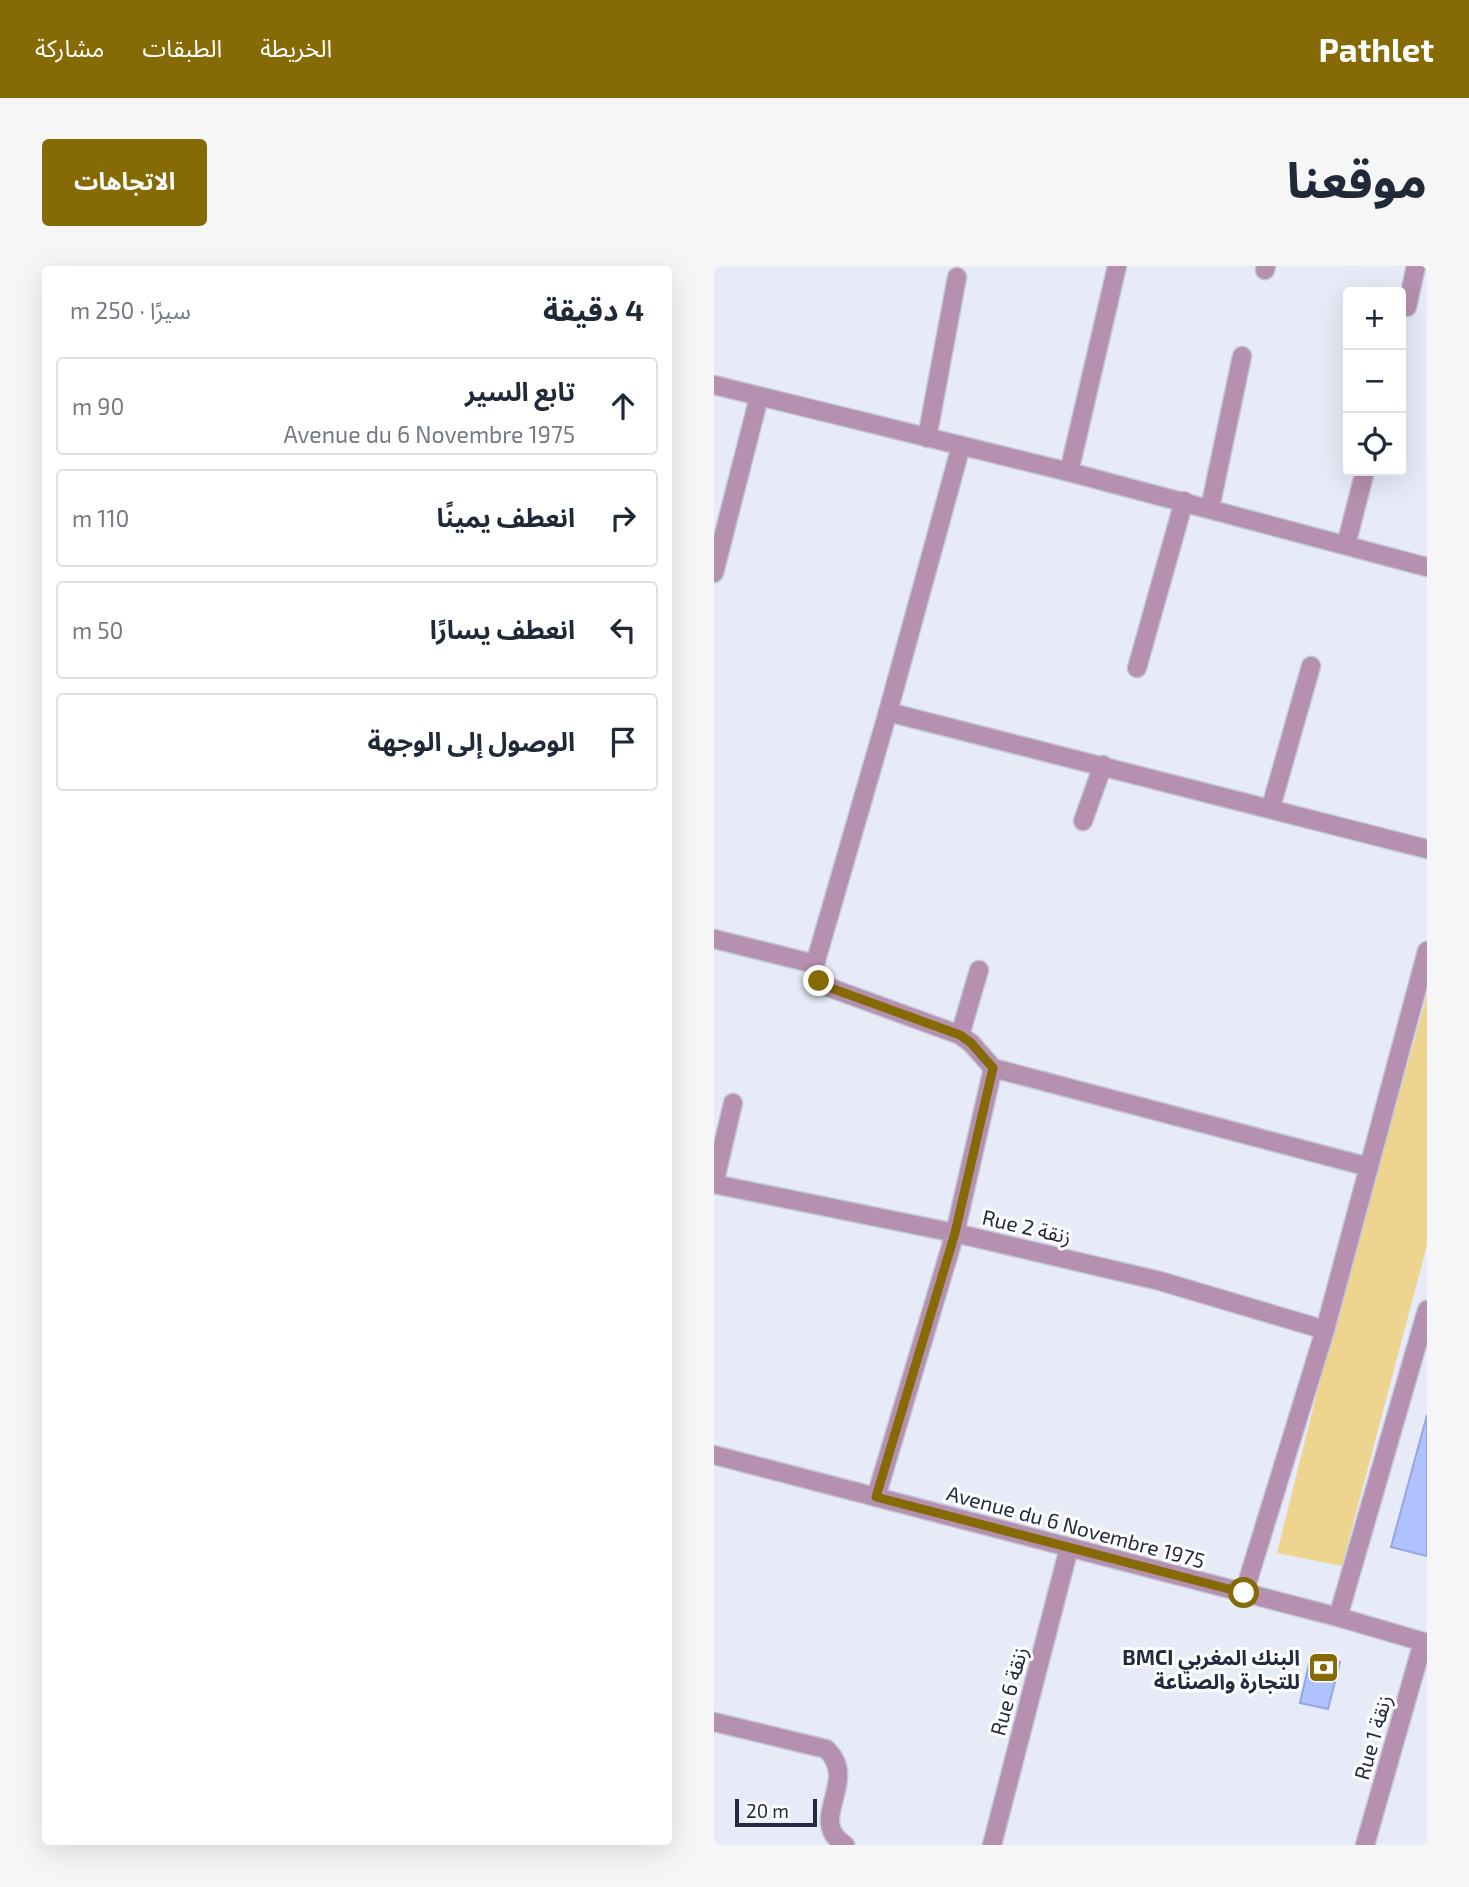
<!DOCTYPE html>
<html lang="ar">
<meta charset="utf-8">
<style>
:root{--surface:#fff;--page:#f6f6f7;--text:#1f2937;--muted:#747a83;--line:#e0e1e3;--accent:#856a05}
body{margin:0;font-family:"Exo 2","Noto Sans Arabic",sans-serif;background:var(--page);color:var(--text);direction:rtl}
.controls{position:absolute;right:21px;top:21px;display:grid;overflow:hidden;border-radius:7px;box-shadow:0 7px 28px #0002}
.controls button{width:63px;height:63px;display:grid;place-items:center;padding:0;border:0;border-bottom:2px solid var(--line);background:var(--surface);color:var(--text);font:35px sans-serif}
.scale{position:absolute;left:21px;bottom:18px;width:82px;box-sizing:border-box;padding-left:7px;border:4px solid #232a41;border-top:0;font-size:19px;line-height:24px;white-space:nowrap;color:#232a41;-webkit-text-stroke:5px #fff;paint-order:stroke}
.stop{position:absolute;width:21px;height:21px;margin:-16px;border:5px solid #856a05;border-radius:50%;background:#fff}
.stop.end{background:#856a05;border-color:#fff;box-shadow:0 2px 7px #0008}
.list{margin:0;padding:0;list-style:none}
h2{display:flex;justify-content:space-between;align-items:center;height:91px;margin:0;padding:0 28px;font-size:30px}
h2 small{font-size:23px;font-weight:400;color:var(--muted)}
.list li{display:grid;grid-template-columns:46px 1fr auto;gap:21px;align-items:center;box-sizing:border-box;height:98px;margin:0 14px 14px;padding:0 14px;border:2px solid var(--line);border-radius:7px}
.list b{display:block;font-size:26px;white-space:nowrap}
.list p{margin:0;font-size:23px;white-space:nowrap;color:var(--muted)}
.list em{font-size:23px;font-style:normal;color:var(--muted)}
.icon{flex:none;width:38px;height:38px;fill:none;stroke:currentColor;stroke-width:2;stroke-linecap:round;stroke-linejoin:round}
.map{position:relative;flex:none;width:713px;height:1579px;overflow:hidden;direction:ltr;border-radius:7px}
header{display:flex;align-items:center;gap:42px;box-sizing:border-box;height:98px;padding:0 35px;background:var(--accent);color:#fff}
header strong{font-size:33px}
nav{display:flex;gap:38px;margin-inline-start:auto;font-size:24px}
.intro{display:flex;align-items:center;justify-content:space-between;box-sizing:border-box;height:168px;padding:0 42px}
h1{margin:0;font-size:49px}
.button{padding:18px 32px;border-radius:7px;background:var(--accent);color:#fff;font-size:24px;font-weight:700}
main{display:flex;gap:42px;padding:0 42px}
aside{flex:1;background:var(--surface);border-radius:7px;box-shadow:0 7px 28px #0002}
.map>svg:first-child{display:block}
.green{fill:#edd590}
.building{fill:#afc2fe;stroke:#95a6e1;stroke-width:2}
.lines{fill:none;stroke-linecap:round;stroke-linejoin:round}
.minor-casing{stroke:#c3c8d6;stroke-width:21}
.minor{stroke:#b590b0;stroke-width:18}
.route{stroke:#856a05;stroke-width:9}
.labels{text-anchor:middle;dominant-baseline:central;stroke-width:6;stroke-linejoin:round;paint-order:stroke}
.street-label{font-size:21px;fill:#232a41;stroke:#fff}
.poi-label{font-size:21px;font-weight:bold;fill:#232a41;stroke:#fff;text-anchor:end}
</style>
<header>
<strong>Pathlet</strong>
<nav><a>الخريطة</a><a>الطبقات</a><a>مشاركة</a></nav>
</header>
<div class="intro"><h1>موقعنا</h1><a class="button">الاتجاهات</a></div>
<main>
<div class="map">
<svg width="713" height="1579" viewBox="0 0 713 1579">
<rect width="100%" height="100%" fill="#e6ebf7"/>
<polygon class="green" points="713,729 713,979 628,1300 563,1287 618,1066"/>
<g class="building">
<polygon points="713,1149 713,1290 677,1281"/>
<polygon points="597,1389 626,1396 614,1443 586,1437"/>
</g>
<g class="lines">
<defs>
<g id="minor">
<polyline points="551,4 552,0"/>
<polyline points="693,41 702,0"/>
<polyline points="0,119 355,206 713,301"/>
<polyline points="213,172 243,11"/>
<path d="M247,180l-73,266 -73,252c0,12 4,16 13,23l132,48 11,8 22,25 376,99"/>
<polyline points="355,206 403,0"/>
<polyline points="496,242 528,90"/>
<polyline points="632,279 651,205"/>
<polyline points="0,307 45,131"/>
<polyline points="423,402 470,235"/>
<polyline points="174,446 713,583"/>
<polyline points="557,541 597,400"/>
<polyline points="369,555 389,499"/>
<polyline points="0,673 101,698"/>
<polyline points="246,769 265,704"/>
<polyline points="19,837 0,918 241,967 446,1015 611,1064"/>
<polyline points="0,1189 624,1351 713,1377"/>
<polyline points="162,1231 241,967 279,802"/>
<polyline points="530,1327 611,1064 713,685"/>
<polyline points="624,1351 713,1044"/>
<path d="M0,1456l112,27c35,32 -21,71 19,96"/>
<polyline points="278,1579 355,1282"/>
<polyline points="651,1579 709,1376"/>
</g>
</defs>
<use href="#minor" class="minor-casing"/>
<use href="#minor" class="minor"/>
</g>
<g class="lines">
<polyline class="route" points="105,715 114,721 246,769 257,777 279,802 241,967 162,1231 530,1327"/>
</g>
<defs>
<symbol id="bank-square" viewBox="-11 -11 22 22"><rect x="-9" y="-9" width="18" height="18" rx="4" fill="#856a05" stroke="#fff"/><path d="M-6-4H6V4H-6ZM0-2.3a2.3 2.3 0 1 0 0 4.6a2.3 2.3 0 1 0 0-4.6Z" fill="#fff"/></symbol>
</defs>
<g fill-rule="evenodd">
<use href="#bank-square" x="592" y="1384" width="35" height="35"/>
</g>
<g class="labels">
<g class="street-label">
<text transform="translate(313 960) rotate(13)">Rue 2 زنقة</text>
<text transform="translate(362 1260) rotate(15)">Avenue du 6 Novembre 1975</text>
<text transform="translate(294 1425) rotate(-75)">Rue 6 زنقة</text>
<text transform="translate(658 1471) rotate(-74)">Rue 1 زنقة</text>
</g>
<g class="poi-label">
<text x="586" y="1390">BMCI البنك المغربي<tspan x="586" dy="24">للتجارة والصناعة</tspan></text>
</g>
</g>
</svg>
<div class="controls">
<button>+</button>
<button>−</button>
<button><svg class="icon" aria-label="locate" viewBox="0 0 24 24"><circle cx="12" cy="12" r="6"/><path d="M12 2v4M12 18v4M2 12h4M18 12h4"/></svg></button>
</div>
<div class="scale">20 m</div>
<div class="stop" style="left:530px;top:1327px"></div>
<div class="stop end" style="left:105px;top:715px"></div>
</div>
<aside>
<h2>4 دقيقة<small>سيرًا · 250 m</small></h2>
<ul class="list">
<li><svg class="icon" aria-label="ahead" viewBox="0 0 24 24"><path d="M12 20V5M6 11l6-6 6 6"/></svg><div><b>تابع السير</b><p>Avenue du 6 Novembre 1975</p></div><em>90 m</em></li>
<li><svg class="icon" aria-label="right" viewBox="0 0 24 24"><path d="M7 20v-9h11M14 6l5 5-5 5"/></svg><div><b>انعطف يمينًا</b></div><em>110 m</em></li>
<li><svg class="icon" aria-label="left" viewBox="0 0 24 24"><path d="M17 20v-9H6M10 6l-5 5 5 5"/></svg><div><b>انعطف يسارًا</b></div><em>50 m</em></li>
<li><svg class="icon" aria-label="arrive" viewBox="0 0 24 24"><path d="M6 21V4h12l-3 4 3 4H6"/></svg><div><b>الوصول إلى الوجهة</b></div></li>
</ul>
</aside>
</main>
